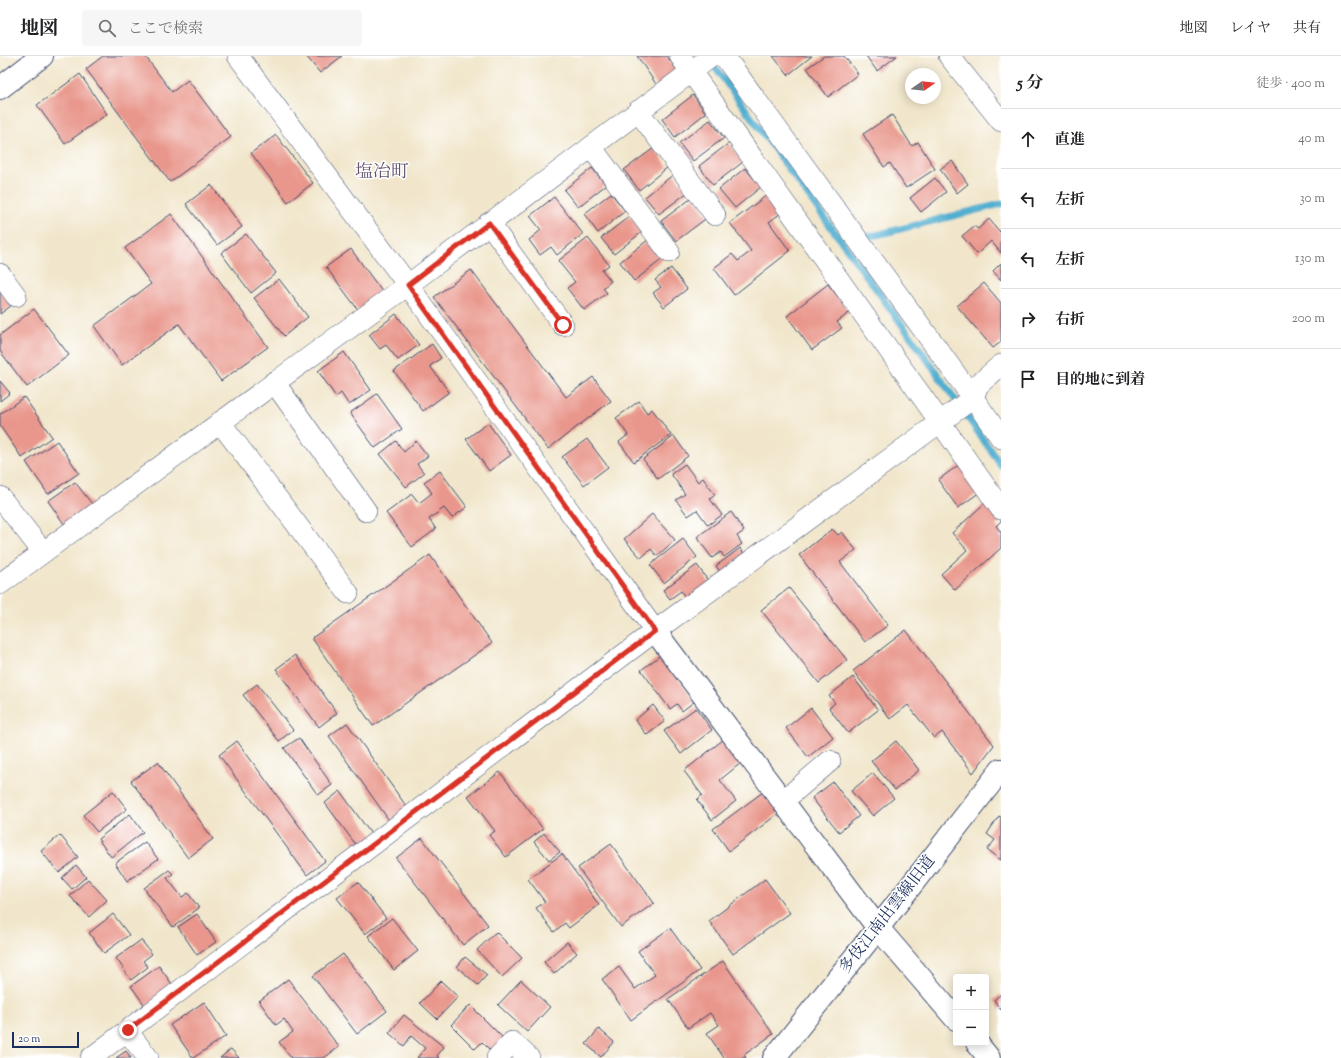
<!DOCTYPE html>
<html lang="ja">
<meta charset="utf-8">
<style>
:root{--surface:#fff;--page:#f6f6f6;--text:#202124;--muted:#757577;--line:#e0e0e0}
body{margin:0;font-family:"Sorts Mill Goudy","Noto Serif JP",serif;background:var(--page);color:var(--text)}
.controls{position:absolute;right:12px;bottom:12px;display:grid;overflow:hidden;border-radius:4px;box-shadow:0 2px 10px #0003}
.controls button{width:36px;height:36px;display:grid;place-items:center;padding:0;border:0;border-bottom:1px solid var(--line);background:var(--surface);color:var(--text);font:20px sans-serif}
.compass{position:absolute;left:905px;top:12px;width:36px;height:36px;border-radius:50%;background:var(--surface);box-shadow:0 2px 10px #0003;rotate:76deg}
.scale{position:absolute;left:12px;bottom:10px;width:67px;box-sizing:border-box;padding-left:4px;border:2px solid #1b2f5e;border-top:0;font-size:11px;line-height:14px;white-space:nowrap;color:#1b2f5e;-webkit-text-stroke:3px #fff;paint-order:stroke}
.stop{position:absolute;width:12px;height:12px;margin:-9px;border:3px solid #d93025;border-radius:50%;background:#fff}
.stop.end{background:#d93025;border-color:#fff;box-shadow:0 1px 4px #0008}
.list{margin:0;padding:0;list-style:none}
h2{display:flex;justify-content:space-between;align-items:center;height:52px;margin:0;padding:0 16px;font-size:17px}
h2 small{font-size:13px;font-weight:400;color:var(--muted)}
.list li{display:grid;grid-template-columns:26px 1fr auto;gap:12px;align-items:center;box-sizing:border-box;height:60px;padding:0 16px;border-top:1px solid var(--line)}
.list b{display:block;font-size:15px;white-space:nowrap}
.list em{font-size:13px;font-style:normal;color:var(--muted)}
.icon{flex:none;width:22px;height:22px;fill:none;stroke:currentColor;stroke-width:2;stroke-linecap:round;stroke-linejoin:round}
.map{position:relative;flex:none;width:1001px;height:1002px;overflow:hidden}
header{display:flex;align-items:center;gap:24px;box-sizing:border-box;height:56px;padding:0 20px;background:var(--surface);border-bottom:1px solid var(--line)}
header strong{font-size:19px}
nav{display:flex;gap:22px;margin-inline-start:auto;font-size:14px}
.search{width:280px;height:36px;background:var(--page);display:flex;align-items:center;gap:10px;box-sizing:border-box;padding:0 14px;border-radius:4px;color:var(--muted);font-size:15px}
main{display:flex}
aside{flex:1;background:var(--surface)}
.map>svg:first-child{display:block}
.lines{fill:none;stroke-linecap:round;stroke-linejoin:round}
.stream{stroke:#51afd0;stroke-width:7}
.building{fill:#e9978c}
.street-casing{stroke:#3b4a6e;stroke-width:22}
.secondary-casing{stroke:#3b4a6e;stroke-width:24}
.street{stroke:#fff;stroke-width:21}
.secondary{stroke:#fff;stroke-width:22}
.route{stroke:#d93025;stroke-width:5}
.labels{text-anchor:middle;dominant-baseline:central;stroke-width:3;stroke-linejoin:round;paint-order:stroke}
.street-label{font-size:16px;fill:#1b2f5e;stroke:#fff}
.quarter-label{font-size:18px;fill:#63536e;stroke:#fff}
</style>
<header>
<strong>地図</strong>
<div class="search"><svg class="icon" aria-label="search" viewBox="0 0 24 24"><circle cx="10" cy="10" r="6"/><path d="M15 15l6 6"/></svg>ここで検索</div>
<nav><a>地図</a><a>レイヤ</a><a>共有</a></nav>
</header>
<main>
<div class="map">
<svg width="1001" height="1002" viewBox="0 0 1001 1002">
<rect width="100%" height="100%" fill="#fff"/>
<filter id="ink" filterUnits="userSpaceOnUse"><feTurbulence type="fractalNoise" baseFrequency=".025" numOctaves="2"/><feDisplacementMap in="SourceGraphic" scale="8" xChannelSelector="R" yChannelSelector="G"/><feConvolveMatrix kernelMatrix="1 2 1 2 8 2 1 2 1" color-interpolation-filters="sRGB"/></filter>
<filter id="wash" filterUnits="userSpaceOnUse"><feTurbulence type="fractalNoise" baseFrequency=".012" numOctaves="4" result="noise"/><feDisplacementMap in="SourceGraphic" scale="16" xChannelSelector="R" yChannelSelector="G"/><feGaussianBlur stdDeviation="0.9" result="paint"/><feColorMatrix in="noise" values="0 0 0 0 0 0 0 0 0 0 0 0 0 0 0 0 0 1.4 0 .05"/><feComposite in="paint" operator="in"/></filter>
<g filter="url(#wash)">
<rect width="100%" height="100%" fill="#f1e6cb"/>
<g class="lines">
<g class="stream">
<polyline points="709,3 924,299 1001,409"/>
<polyline points="860,183 1001,148"/>
</g>
</g>
<g id="blocks">
<g class="building">
<polygon points="103,0 145,0 172,36 188,24 231,81 170,126 86,13"/>
<polygon points="306,0 342,0 320,17"/>
<polygon points="637,0 667,0 679,17 658,31"/>
<polygon points="773,0 812,0 788,19"/>
<polygon points="824,0 844,0 858,18 828,41 807,12"/>
<polygon points="866,0 897,0 877,15"/>
<polygon points="80,18 107,58 65,88 37,49"/>
<polygon points="693,39 706,57 675,81 662,63"/>
<polygon points="892,59 912,90 918,86 935,113 906,132 890,107 884,111 863,78"/>
<polygon points="710,64 724,82 693,105 679,87"/>
<polygon points="276,79 313,127 288,146 251,97"/>
<polygon points="729,87 743,106 713,129 699,110"/>
<polygon points="654,92 668,111 639,134 624,114"/>
<polygon points="952,105 968,128 957,137 940,113"/>
<polygon points="592,112 606,129 578,151 564,134"/>
<polygon points="745,112 761,131 735,152 719,133"/>
<polygon points="674,118 688,136 659,158 645,141"/>
<polygon points="935,122 946,136 921,156 910,142"/>
<polygon points="211,129 242,171 217,189 186,148"/>
<polygon points="611,137 625,155 598,177 584,158"/>
<polygon points="767,139 781,157 769,166 790,195 734,239 714,212 732,198 738,205 751,195 730,167"/>
<polygon points="554,141 583,178 557,199 551,191 540,199 529,184 541,174 530,160"/>
<polygon points="693,141 708,161 676,185 661,165"/>
<polygon points="171,158 268,291 221,325 179,268 122,309 94,270 151,228 125,192"/>
<polygon points="630,160 642,176 614,198 601,182"/>
<polygon points="989,163 1000,176 1001,174 1001,197 991,185 977,198 962,180 974,170 978,173"/>
<polygon points="246,178 276,217 251,237 221,197"/>
<polygon points="588,182 609,209 602,214 611,225 603,232 607,237 584,254 567,232 575,226 558,205"/>
<polygon points="649,183 664,202 634,225 620,206"/>
<polygon points="351,193 383,237 359,255 326,211"/>
<polygon points="1001,207 1001,224 993,215"/>
<polygon points="671,212 687,233 664,251 653,237 661,231 655,224"/>
<polygon points="471,214 566,341 593,321 611,345 548,393 434,241"/>
<polygon points="279,223 308,261 284,280 254,242"/>
<polygon points="984,227 1001,247 1001,286 993,292 957,250"/>
<polygon points="828,228 850,256 837,266 842,272 812,294 787,260"/>
<polygon points="0,232 12,249 0,258"/>
<polygon points="34,253 69,299 27,331 0,295 0,279"/>
<polygon points="396,258 419,289 398,304 386,289 380,293 369,279"/>
<polygon points="432,288 441,302 430,310 449,336 423,355 394,315"/>
<polygon points="344,296 371,334 349,349 341,337 336,341 318,315"/>
<polygon points="0,325 10,337 0,345"/>
<polygon points="377,338 402,373 375,392 350,357"/>
<polygon points="24,341 52,381 22,402 0,370 0,358"/>
<polygon points="639,345 647,357 652,353 671,379 634,406 619,386 628,379 616,362"/>
<polygon points="488,367 511,399 489,415 466,383"/>
<polygon points="674,380 688,400 658,423 643,403"/>
<polygon points="587,383 608,411 584,429 562,401"/>
<polygon points="57,385 79,417 48,438 26,406"/>
<polygon points="396,385 404,396 416,385 428,400 417,408 424,417 406,431 380,398"/>
<polygon points="685,408 698,426 703,422 715,439 710,443 722,459 708,469 697,454 688,460 676,444 685,438 671,418"/>
<polygon points="960,408 980,436 958,452 938,424"/>
<polygon points="440,415 467,451 452,462 444,452 429,463 436,473 412,491 386,457 412,438 419,447 432,437 424,426"/>
<polygon points="75,426 95,452 67,472 48,445"/>
<polygon points="987,445 1001,461 1001,465 996,470 1001,476 1001,492 955,534 941,518 967,494 952,477"/>
<polygon points="731,456 744,475 737,480 742,488 724,501 721,496 712,502 697,481"/>
<polygon points="652,458 675,484 657,500 651,493 641,502 624,483"/>
<polygon points="832,473 838,479 842,476 856,494 840,506 888,569 865,586 799,499"/>
<polygon points="683,483 697,501 664,527 650,509"/>
<polygon points="740,492 748,503 724,521 716,510"/>
<polygon points="430,499 492,587 373,670 312,582"/>
<polygon points="697,509 711,529 688,546 681,535 670,543 663,534"/>
<polygon points="789,532 847,604 819,627 761,554"/>
<polygon points="906,574 994,689 973,717 942,676 934,682 908,649 890,663 853,615"/>
<polygon points="295,599 337,657 319,671 276,613"/>
<polygon points="661,599 695,645 682,655 677,648 670,653 641,614"/>
<polygon points="853,621 878,654 848,677 829,652 835,647 829,640"/>
<polygon points="257,628 293,674 279,685 243,639"/>
<polygon points="653,649 665,665 647,679 635,664"/>
<polygon points="696,652 712,674 681,698 664,675"/>
<polygon points="811,652 833,681 808,701 786,672"/>
<polygon points="347,667 409,754 391,767 329,680"/>
<polygon points="299,682 332,729 318,739 284,692"/>
<polygon points="724,683 742,706 720,724 736,745 712,764 697,744 702,739 684,715"/>
<polygon points="237,685 325,805 307,819 219,699"/>
<polygon points="896,685 919,714 895,734 871,705"/>
<polygon points="158,706 213,783 188,802 131,725"/>
<polygon points="500,716 543,773 506,801 489,779 495,775 468,740"/>
<polygon points="873,717 894,742 873,760 851,735"/>
<polygon points="833,726 859,760 839,776 812,742"/>
<polygon points="113,735 127,753 97,776 83,759"/>
<polygon points="340,735 374,782 359,793 325,747"/>
<polygon points="763,736 779,757 729,795 713,773"/>
<polygon points="130,758 143,776 111,801 98,783"/>
<polygon points="999,760 1001,761 1001,804 987,794 995,784 987,778"/>
<polygon points="544,777 560,796 549,804 534,786"/>
<polygon points="60,779 78,801 59,817 41,795"/>
<polygon points="422,782 488,869 463,889 396,802"/>
<polygon points="145,786 158,803 127,825 115,807"/>
<polygon points="611,788 654,847 621,871 578,812"/>
<polygon points="562,798 599,849 569,872 565,867 554,876 536,852 545,846 528,823"/>
<polygon points="76,809 86,821 72,833 62,822"/>
<polygon points="169,814 173,818 167,822 182,841 188,837 199,852 173,871 144,832"/>
<polygon points="88,823 107,844 89,861 70,840"/>
<polygon points="765,823 790,857 733,898 709,865"/>
<polygon points="358,826 386,862 365,878 337,842"/>
<polygon points="113,858 129,879 104,897 89,877"/>
<polygon points="197,858 216,886 197,899 178,871"/>
<polygon points="392,862 418,895 394,914 368,880"/>
<polygon points="670,872 700,914 631,964 602,923 619,911 635,933 655,919 638,895"/>
<polygon points="496,876 522,902 502,921 477,894"/>
<polygon points="141,884 152,898 143,905 148,911 131,924 116,902"/>
<polygon points="567,886 577,897 554,918 544,906"/>
<polygon points="343,898 387,955 357,978 313,920"/>
<polygon points="465,901 487,919 478,929 457,911"/>
<polygon points="723,905 773,978 744,999 746,1002 724,1002 707,977 719,969 710,957 688,972 668,943"/>
<polygon points="159,910 174,931 146,951 131,930"/>
<polygon points="288,923 339,991 324,1002 291,1002 279,986 293,976 284,963 276,969 259,945"/>
<polygon points="521,924 550,951 527,976 498,949"/>
<polygon points="441,925 458,941 437,963 420,947"/>
<polygon points="1001,938 1001,954 994,944"/>
<polygon points="204,946 226,980 193,1002 170,969"/>
<polygon points="470,949 504,983 492,996 482,986 475,993 451,969"/>
<polygon points="404,959 444,991 437,1000 439,1002 417,1002 425,992 411,980 404,990 389,977"/>
<polygon points="599,973 614,986 601,1001 586,988"/>
<polygon points="231,993 239,1002 220,1002"/>
<polygon points="126,995 131,1002 116,1002"/>
</g>
</g>
</g>
<g filter="url(#ink)">
<use href="#blocks" fill-opacity="0" stroke="#3b4a6e" stroke-width="1"/>
<g class="lines">
<defs>
<g id="street">
<polyline points="238,0 408,229 655,575"/>
<polyline points="680,0 940,366 1001,453"/>
<polyline points="724,0 973,342 1001,382"/>
<polyline points="949,0 1001,65"/>
<polyline points="638,55 715,159"/>
<polyline points="591,91 669,196"/>
<polyline points="489,167 563,269"/>
<polyline points="0,218 16,240"/>
<polyline points="274,326 366,455"/>
<polyline points="220,366 348,537"/>
<polyline points="0,441 43,496"/>
<polyline points="0,528 408,229 712,0"/>
<polyline points="783,745 830,705"/>
<polyline points="127,975 148,1002"/>
<polyline points="91,1002 655,575 973,342 978,329 1001,309"/>
<polyline points="497,1002 512,986 529,1002"/>
</g>
<g id="secondary">
<polyline points="0,32 42,0"/>
<polyline points="655,575 878,872 956,963"/>
<polyline points="977,987 989,1002"/>
<polyline points="774,1002 878,872 1001,714"/>
</g>
</defs>
<use href="#street" class="street-casing"/>
<use href="#secondary" class="secondary-casing"/>
<use href="#street" class="street"/>
<use href="#secondary" class="secondary"/>
</g>
</g>
<g class="lines" filter="url(#ink)">
<polyline class="route" points="128,974 655,575 408,229 489,167 563,269"/>
</g>
<g class="labels">
<g class="street-label">
<text transform="translate(888 859) rotate(-52)">多伎江南出雲線旧道</text>
</g>
<g class="quarter-label">
<text x="382" y="117">塩冶町</text>
</g>
</g>
</svg>
<div class="controls">
<button>+</button>
<button>−</button>
</div>
<svg class="compass" viewBox="-18 -18 36 36"><path d="M0-13l5 13h-10z" fill="#e53935"/><path d="M0 13l5-13h-10z" fill="#757577"/></svg>
<div class="scale">20 m</div>
<div class="stop" style="left:563px;top:269px"></div>
<div class="stop end" style="left:128px;top:974px"></div>
</div>
<aside>
<h2>5 分<small>徒歩 · 400 m</small></h2>
<ul class="list">
<li><svg class="icon" aria-label="ahead" viewBox="0 0 24 24"><path d="M12 20V5M6 11l6-6 6 6"/></svg><div><b>直進</b></div><em>40 m</em></li>
<li><svg class="icon" aria-label="left" viewBox="0 0 24 24"><path d="M17 20v-9H6M10 6l-5 5 5 5"/></svg><div><b>左折</b></div><em>30 m</em></li>
<li><svg class="icon" aria-label="left" viewBox="0 0 24 24"><path d="M17 20v-9H6M10 6l-5 5 5 5"/></svg><div><b>左折</b></div><em>130 m</em></li>
<li><svg class="icon" aria-label="right" viewBox="0 0 24 24"><path d="M7 20v-9h11M14 6l5 5-5 5"/></svg><div><b>右折</b></div><em>200 m</em></li>
<li><svg class="icon" aria-label="arrive" viewBox="0 0 24 24"><path d="M6 21V4h12l-3 4 3 4H6"/></svg><div><b>目的地に到着</b></div></li>
</ul>
</aside>
</main>
